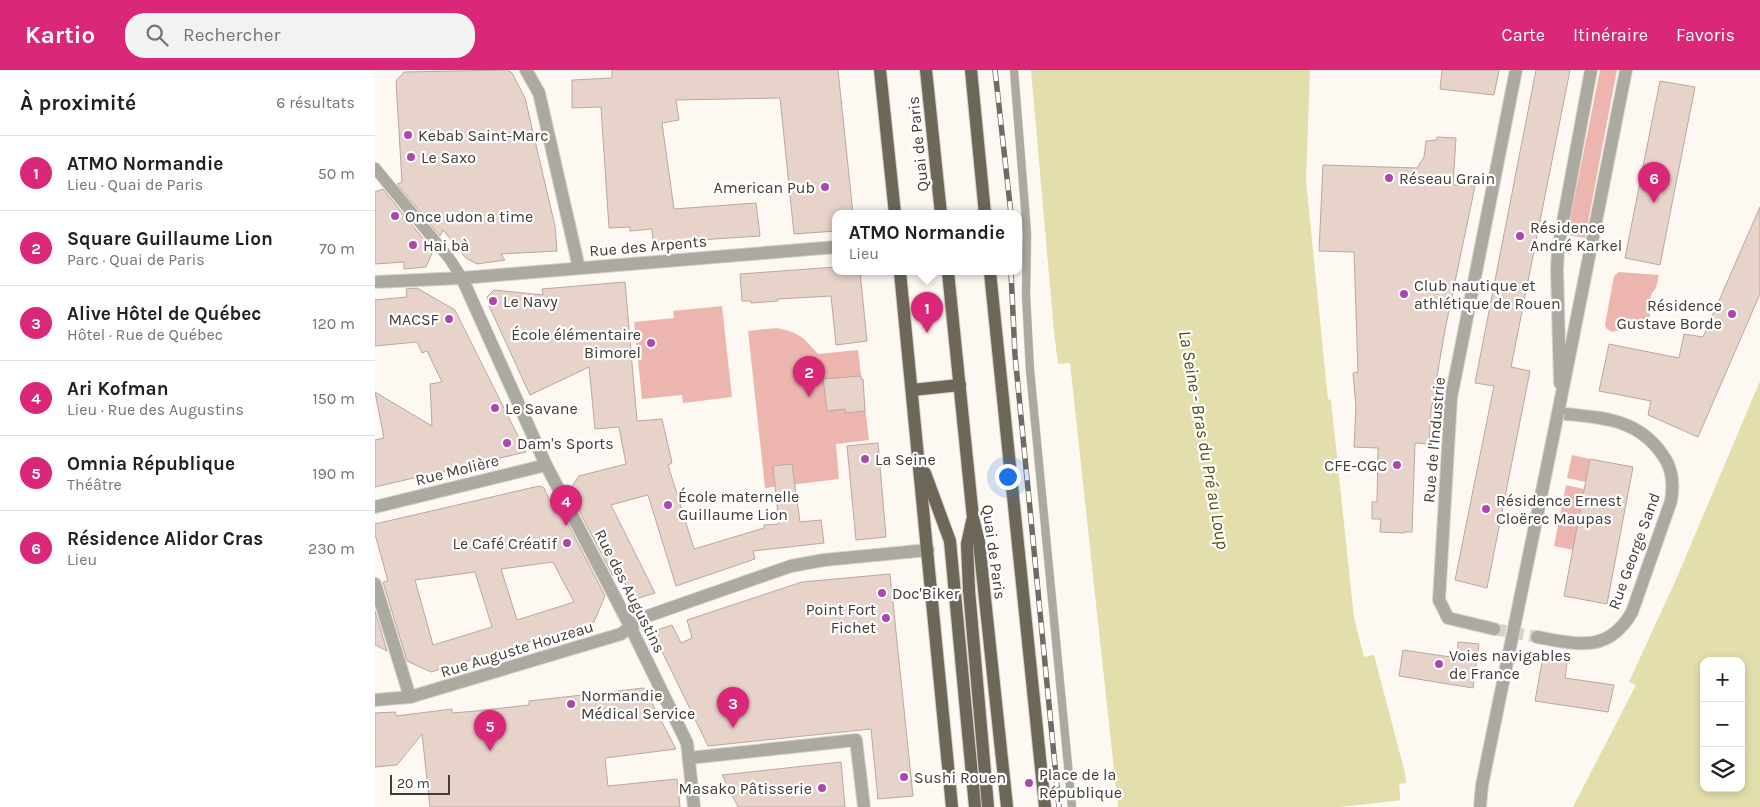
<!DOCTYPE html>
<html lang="fr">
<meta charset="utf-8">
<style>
:root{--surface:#fff;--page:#f2f2f2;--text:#202124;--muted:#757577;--line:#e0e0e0;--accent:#db2777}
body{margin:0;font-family:Karla,sans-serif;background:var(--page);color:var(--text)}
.controls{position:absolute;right:15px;bottom:15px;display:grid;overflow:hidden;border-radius:10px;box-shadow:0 2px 8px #0003}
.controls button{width:45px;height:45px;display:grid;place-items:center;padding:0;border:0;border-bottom:1px solid var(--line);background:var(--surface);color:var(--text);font:25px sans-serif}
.scale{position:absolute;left:15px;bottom:12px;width:60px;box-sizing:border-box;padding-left:5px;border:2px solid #413b35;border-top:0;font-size:14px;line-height:18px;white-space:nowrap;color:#413b35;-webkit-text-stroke:4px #fff;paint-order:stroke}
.you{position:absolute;left:632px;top:406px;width:18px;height:18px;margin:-12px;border:4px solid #fff;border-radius:50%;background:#1a73e8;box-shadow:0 0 0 8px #1a73e833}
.badge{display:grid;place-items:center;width:32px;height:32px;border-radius:50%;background:var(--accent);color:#fff;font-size:16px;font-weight:700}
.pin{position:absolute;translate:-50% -41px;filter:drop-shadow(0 1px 2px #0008)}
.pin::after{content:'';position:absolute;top:26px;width:18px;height:15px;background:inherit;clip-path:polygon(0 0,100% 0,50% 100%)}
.popup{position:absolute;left:457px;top:140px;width:190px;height:65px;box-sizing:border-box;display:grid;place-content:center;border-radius:10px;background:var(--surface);filter:drop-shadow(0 1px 4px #0005);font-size:16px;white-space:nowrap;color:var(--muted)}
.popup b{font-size:19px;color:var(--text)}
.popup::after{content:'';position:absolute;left:50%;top:100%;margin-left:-10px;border:10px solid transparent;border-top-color:var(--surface)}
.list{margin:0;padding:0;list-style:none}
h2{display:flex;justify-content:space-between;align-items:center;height:65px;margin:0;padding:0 20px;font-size:21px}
h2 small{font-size:16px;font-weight:400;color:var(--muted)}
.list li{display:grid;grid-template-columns:32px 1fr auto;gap:15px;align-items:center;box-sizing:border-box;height:75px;padding:0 20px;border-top:1px solid var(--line)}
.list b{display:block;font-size:19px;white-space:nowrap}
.list p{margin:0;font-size:16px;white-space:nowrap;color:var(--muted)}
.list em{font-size:16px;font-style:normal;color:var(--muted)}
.icon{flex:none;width:28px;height:28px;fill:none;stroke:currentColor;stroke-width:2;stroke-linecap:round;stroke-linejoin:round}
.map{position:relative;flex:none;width:1385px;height:737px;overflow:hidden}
header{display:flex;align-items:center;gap:30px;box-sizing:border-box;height:70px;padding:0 25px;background:var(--accent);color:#fff}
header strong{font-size:24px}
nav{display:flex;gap:28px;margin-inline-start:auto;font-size:18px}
.search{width:350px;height:45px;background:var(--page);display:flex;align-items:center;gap:12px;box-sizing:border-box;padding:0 18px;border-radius:20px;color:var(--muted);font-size:19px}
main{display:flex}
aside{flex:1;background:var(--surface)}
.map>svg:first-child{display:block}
.green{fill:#ecb6af}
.water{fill:#e3dfac;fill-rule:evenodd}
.pier{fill:#fef8f2}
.building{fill:#e7d3ca;stroke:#baa79f;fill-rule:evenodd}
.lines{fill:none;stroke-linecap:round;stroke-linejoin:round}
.minor-tunnel{stroke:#d8d2cc;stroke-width:12;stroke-dasharray:12 6;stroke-linecap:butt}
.service-casing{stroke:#d8d2cc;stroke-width:9}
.pedestrian-casing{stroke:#d8d2cc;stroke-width:12}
.minor-casing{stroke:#d8d2cc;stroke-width:14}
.primary-casing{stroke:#d8d2cc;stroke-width:14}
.service{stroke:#aca9a1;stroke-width:8}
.pedestrian{stroke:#aca9a1;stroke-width:11}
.minor{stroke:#aca9a1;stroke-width:12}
.primary{stroke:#6d675a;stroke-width:12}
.rail-casing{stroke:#706a64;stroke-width:5.5}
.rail{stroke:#fff;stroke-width:4;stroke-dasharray:11;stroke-linecap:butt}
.minor-bridge-casing{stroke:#d8d2cc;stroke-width:14;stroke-linecap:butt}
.minor-bridge{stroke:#aca9a1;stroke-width:12}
.poi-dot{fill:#ad47ac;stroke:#fff;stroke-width:2}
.labels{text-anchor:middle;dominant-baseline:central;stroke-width:4.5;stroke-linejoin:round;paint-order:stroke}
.poi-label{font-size:16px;fill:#413b35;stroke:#fff;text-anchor:start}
.street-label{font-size:16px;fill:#413b35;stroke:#fff}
.water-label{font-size:18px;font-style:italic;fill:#534e14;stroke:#fff}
</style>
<header>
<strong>Kartio</strong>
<div class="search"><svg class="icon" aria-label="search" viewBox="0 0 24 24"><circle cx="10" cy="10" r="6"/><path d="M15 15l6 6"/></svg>Rechercher</div>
<nav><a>Carte</a><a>Itinéraire</a><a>Favoris</a></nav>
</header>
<main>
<aside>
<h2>À proximité<small>6 résultats</small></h2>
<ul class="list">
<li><span class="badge">1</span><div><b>ATMO Normandie</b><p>Lieu · Quai de Paris</p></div><em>50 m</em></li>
<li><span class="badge">2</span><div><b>Square Guillaume Lion</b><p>Parc · Quai de Paris</p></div><em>70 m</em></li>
<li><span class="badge">3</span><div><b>Alive Hôtel de Québec</b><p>Hôtel · Rue de Québec</p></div><em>120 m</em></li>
<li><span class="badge">4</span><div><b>Ari Kofman</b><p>Lieu · Rue des Augustins</p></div><em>150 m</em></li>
<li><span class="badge">5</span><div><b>Omnia République</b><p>Théâtre</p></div><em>190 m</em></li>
<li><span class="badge">6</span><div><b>Résidence Alidor Cras</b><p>Lieu</p></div><em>230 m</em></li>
</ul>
</aside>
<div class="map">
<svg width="1385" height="737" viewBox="0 0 1385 737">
<rect width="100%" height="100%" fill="#fef8f2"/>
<g class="green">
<polygon points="1225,0 1242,0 1210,168 1192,165"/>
<polygon points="1244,202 1284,205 1281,218 1277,223 1275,229 1275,253 1237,262 1231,258 1230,255 1239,206"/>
<polygon points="347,236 357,327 308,333 307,325 267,329 259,252 299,248 298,241"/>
<path d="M402,258c23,5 26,9 41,26l40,-4 11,90 -33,4 3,35 -74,9 -17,-157z"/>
<polygon points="1197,385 1215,389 1211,412 1192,408"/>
<polygon points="1191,415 1209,419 1198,480 1179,476"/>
</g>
<g class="water">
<polygon points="656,0 935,0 931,110 952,320 953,329 956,330 979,548 989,587 999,585 1030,703 1031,713 1024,714 1026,737 743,737 695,293 683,294 679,262"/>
<path d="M1385,311v426h-187l63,-122 -7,-3 49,-107zM1329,591h37v127h-37z"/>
</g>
<polygon class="pier" points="1028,730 1029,737 965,737"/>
<g class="building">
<polygon points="132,0 137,3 150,28 180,156 182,181 126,184 130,190 102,194 91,188 68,160 65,166 22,114 27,112 21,11 29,2"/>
<polygon points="237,0 463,0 478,144 461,144 461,161 419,164 405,28 301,30 304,50 287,53 299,139 381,133 385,166 278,173 277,159 255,161 255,157 234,158 226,37 197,38 197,10 237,8"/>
<polygon points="1067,0 1124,0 1119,25 1065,19"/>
<polygon points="1161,0 1195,0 1136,297 1155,301 1112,518 1080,510 1119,316 1100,313"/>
<polygon points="1285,11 1320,17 1285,195 1250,188"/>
<polygon points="1062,67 1081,68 1078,115 1100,116 1070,260 1056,341 1054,374 1040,373 1037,462 1029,462 1029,463 1005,462 1006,449 997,449 997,432 1002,432 1003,378 979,377 981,336 978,303 983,302 979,182 944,181 948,95 1042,98 1049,87 1051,71 1062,70"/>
<polygon points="8,119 58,181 51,197 29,199 29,192 0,194 0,122"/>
<polygon points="1385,137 1385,224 1323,367 1273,345 1276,331 1224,321 1234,274 1304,288 1309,264 1328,267"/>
<polygon points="461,197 461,202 485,202 492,271 461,275 456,226 403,229 403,231 376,233 376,231 367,231 365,204"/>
<polygon points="250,212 262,351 287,349 297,393 293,395 319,479 389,458 389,455 404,454 398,396 417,394 425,452 446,450 449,473 378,481 380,489 301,516 273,425 236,435 280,523 258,530 242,498 238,506 194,421 204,406 251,394 244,357 220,359 214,297 155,325 115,238 112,227 119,220 168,225 167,219"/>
<polygon points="42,218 80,240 151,382 0,417 0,370 9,368 0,322 57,356 55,314 67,312 52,281 47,283 42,272 0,276 0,230 32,227 31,219"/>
<polygon points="486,306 486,309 488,309 490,341 470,343 470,339 452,341 448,309"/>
<polygon points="503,373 511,467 481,470 472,376"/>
<polygon points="1215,389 1258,397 1232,534 1189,526"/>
<path d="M164,416l5,2 11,24 4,-5 46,89 -11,26 -163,50 -24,-11 -24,-79 5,-1 -13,-47v-10zM178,492l21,40 -57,18 -16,-51zM100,502l17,55 -59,18 -18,-65z"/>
<polygon points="515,504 538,726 503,729 496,659 333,676 280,567 282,560 297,555 306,573 317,568 312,550 427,512"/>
<polygon points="0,541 12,581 0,575"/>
<polygon points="1083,572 1104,574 1098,618 1024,606 1028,580 1082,588"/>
<polygon points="1168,587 1192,592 1190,608 1239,615 1233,642 1160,631"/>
<polygon points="269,618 301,679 230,688 233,716 302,709 305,737 55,737 47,664 22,695 0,697 0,643 20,642 21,646 77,639 77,643 101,641 154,635 154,631"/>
<polygon points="466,692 470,737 363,737 347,705"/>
</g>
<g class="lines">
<polyline class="minor-tunnel" points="1119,559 1162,567"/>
<defs>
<polyline id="service" points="639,0 652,163 651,225 655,300 697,737"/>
<polyline id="pedestrian" points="0,98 74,188 87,208"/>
<g id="minor">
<polyline points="151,0 164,23 204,198"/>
<polyline points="87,208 171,395 255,556 312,673 319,737"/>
<polyline points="0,212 87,208 461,177"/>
<polyline points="1185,313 1182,200 1183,179 1216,0"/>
<polyline points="0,437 171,395"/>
<polyline points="0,514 35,627"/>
<polyline points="1119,559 1073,548 1064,530 1076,328 1141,0"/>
<path d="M1162,567c40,7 71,17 95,-25l39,-111c3,-17 2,-33 -9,-47 -26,-37 -62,-36 -104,-41l68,-343"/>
<polyline points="0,630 35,627 246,564 267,548 416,496 449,490 553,480"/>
<polyline points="314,688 481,670 489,737"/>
</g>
<g id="primary">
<polyline points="505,0 520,144"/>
<polyline points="551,0 566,144"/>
<polyline points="596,0 610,144"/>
<polyline points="525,202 577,737"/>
<polyline points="573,202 598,448 604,472 632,737"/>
<polyline points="615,202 670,737"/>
<polyline points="537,320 585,315"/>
<polyline points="550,403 575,471 600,737"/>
<polyline points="597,451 592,474 594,520 613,737"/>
</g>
</defs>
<use href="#service" class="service-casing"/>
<use href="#pedestrian" class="pedestrian-casing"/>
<use href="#minor" class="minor-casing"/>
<use href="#primary" class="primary-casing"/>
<use href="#service" class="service"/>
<use href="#pedestrian" class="pedestrian"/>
<use href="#minor" class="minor"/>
<use href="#primary" class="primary"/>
<defs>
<g id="rail">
<polyline points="620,0 636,144"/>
<polyline points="636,202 640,285 684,737"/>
</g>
</defs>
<use href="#rail" class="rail-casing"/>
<use href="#rail" class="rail"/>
<defs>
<polyline id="minor-bridge" points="1105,737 1107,715 1183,343"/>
</defs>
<use href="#minor-bridge" class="minor-bridge-casing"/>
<use href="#minor-bridge" class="minor-bridge"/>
</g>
<g class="poi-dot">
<circle cx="33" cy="65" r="5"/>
<circle cx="36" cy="87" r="5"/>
<circle cx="1014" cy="108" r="5"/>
<circle cx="450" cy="117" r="5"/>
<circle cx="20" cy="146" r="5"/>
<circle cx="1145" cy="166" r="5"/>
<circle cx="38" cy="175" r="5"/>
<circle cx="1029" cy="224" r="5"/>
<circle cx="118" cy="231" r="5"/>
<circle cx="1357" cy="244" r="5"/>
<circle cx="74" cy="249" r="5"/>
<circle cx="276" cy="273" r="5"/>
<circle cx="120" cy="338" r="5"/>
<circle cx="132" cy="373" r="5"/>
<circle cx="490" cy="389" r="5"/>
<circle cx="1022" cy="395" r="5"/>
<circle cx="293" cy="435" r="5"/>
<circle cx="1111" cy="439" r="5"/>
<circle cx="192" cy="473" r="5"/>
<circle cx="507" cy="523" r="5"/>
<circle cx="511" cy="548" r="5"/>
<circle cx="1064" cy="594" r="5"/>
<circle cx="196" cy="634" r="5"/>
<circle cx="529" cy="707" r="5"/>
<circle cx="654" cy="713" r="5"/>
<circle cx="447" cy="718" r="5"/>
</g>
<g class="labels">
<g class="poi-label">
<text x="43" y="65">Kebab Saint-Marc</text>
<text x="46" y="87">Le Saxo</text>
<text x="1024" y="108">Réseau Grain</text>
<text x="440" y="117" text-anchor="end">American Pub</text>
<text x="30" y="146">Once udon a time</text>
<text x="1155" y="157">Résidence<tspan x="1155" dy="18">André Karkel</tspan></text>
<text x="48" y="175">Hai bà</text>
<text x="1039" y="215">Club nautique et<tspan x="1039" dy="18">athlétique de Rouen</tspan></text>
<text x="128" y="231">Le Navy</text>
<text x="1347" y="235" text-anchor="end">Résidence<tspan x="1347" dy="18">Gustave Borde</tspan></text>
<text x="64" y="249" text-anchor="end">MACSF</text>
<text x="266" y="264" text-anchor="end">École élémentaire<tspan x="266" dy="18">Bimorel</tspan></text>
<text x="130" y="338">Le Savane</text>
<text x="142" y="373">Dam's Sports</text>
<text x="500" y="389">La Seine</text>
<text x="1012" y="395" text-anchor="end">CFE-CGC</text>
<text x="303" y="426">École maternelle<tspan x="303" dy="18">Guillaume Lion</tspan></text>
<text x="1121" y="430">Résidence Ernest<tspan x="1121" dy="18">Cloërec Maupas</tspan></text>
<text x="182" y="473" text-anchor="end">Le Café Créatif</text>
<text x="517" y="523">Doc'Biker</text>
<text x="501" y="539" text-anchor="end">Point Fort<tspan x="501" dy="18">Fichet</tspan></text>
<text x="1074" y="585">Voies navigables<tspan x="1074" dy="18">de France</tspan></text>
<text x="206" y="625">Normandie<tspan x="206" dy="18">Médical Service</tspan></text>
<text x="664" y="704">Place de la<tspan x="664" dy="18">République</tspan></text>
<text x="539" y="707">Sushi Rouen</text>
<text x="437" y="718" text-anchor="end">Masako Pâtisserie</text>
</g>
<g class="street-label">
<text transform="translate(543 74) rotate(-96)">Quai de Paris</text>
<text transform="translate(273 176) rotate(-5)">Rue des Arpents</text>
<text transform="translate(1059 370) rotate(-85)">Rue de l'Industrie</text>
<text transform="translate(82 400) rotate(-14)">Rue Molière</text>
<text transform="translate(1259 481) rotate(-70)">Rue George Sand</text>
<text transform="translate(619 482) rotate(82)">Quai de Paris</text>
<text transform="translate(255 521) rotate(63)">Rue des Augustins</text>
<text transform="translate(142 579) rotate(-17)">Rue Auguste Houzeau</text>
</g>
<g class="water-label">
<text transform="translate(829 370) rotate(80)">La Seine - Bras du Pré au Loup</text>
</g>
</g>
</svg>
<div class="controls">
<button>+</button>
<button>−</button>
<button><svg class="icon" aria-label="layers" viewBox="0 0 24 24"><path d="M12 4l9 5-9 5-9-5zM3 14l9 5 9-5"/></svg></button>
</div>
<div class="scale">20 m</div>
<div class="you"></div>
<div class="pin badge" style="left:552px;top:263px">1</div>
<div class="popup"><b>ATMO Normandie</b>Lieu</div>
<div class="pin badge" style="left:434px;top:327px">2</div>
<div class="pin badge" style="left:358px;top:658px">3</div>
<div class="pin badge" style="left:191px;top:456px">4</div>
<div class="pin badge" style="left:115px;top:681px">5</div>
<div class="pin badge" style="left:1279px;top:133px">6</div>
</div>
</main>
